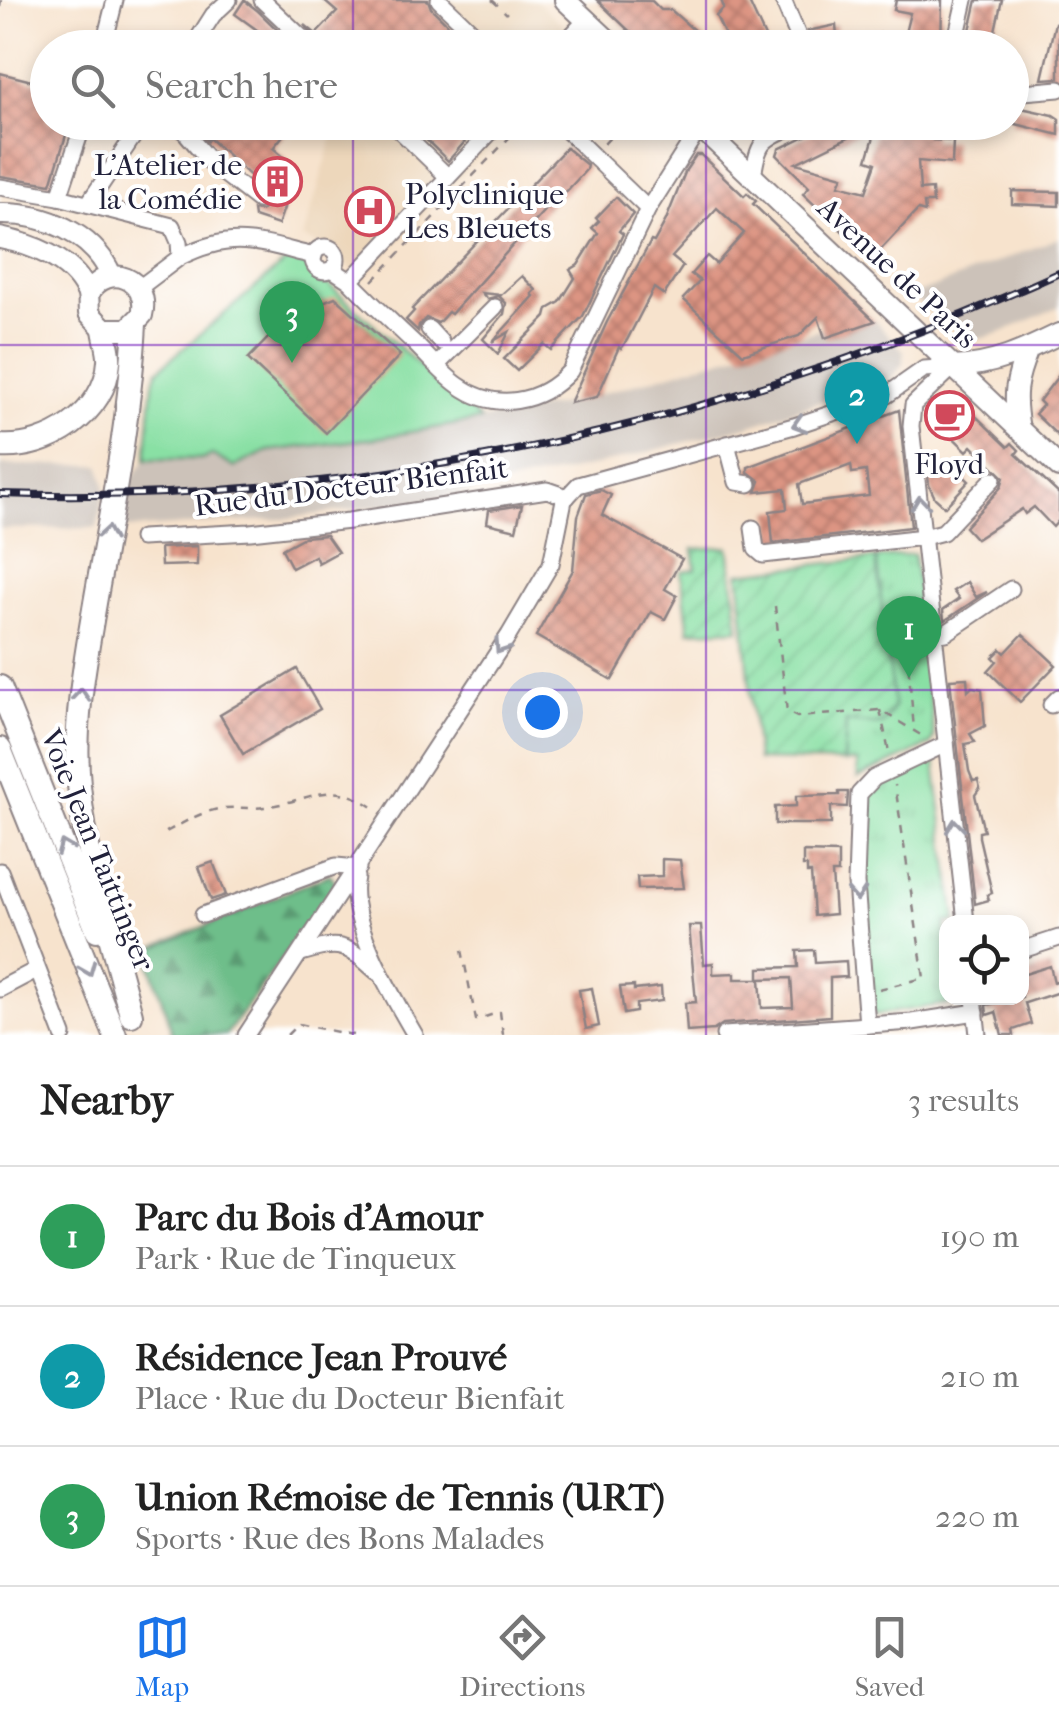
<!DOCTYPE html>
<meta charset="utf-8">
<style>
:root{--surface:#fff;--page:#f6f6f6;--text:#222;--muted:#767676;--line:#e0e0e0;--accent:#1a73e8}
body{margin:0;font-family:"IM FELL French Canon",serif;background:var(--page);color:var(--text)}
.controls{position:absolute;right:30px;bottom:30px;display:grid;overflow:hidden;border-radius:20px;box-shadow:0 5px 15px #0003}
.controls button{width:90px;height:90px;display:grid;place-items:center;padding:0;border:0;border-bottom:2px solid var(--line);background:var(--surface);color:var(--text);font:50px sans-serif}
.you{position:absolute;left:542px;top:712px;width:35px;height:35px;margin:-25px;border:8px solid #fff;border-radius:50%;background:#1a73e8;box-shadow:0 0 0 15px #1a73e833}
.badge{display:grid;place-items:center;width:65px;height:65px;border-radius:50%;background:var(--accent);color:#fff;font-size:32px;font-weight:700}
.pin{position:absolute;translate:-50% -82px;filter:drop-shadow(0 2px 5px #0008)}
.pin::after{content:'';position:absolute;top:52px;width:35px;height:30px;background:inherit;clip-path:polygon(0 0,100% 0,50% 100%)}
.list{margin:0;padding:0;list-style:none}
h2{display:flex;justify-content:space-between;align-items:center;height:130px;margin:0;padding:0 40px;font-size:42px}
h2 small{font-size:32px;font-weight:400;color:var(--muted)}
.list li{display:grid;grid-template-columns:65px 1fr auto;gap:30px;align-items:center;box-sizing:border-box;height:140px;padding:0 40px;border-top:2px solid var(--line)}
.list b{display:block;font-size:38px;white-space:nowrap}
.list p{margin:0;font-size:32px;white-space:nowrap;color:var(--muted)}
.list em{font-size:32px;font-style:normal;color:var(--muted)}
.icon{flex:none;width:55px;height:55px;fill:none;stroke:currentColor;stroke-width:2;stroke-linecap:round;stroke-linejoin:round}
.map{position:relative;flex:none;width:1059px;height:1035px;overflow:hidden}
.search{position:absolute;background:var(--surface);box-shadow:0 5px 15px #0003;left:30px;right:30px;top:30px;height:110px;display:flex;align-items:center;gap:25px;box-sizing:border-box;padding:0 35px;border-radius:55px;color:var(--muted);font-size:38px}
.sheet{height:550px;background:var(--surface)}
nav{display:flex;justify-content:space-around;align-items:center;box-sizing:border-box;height:140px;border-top:2px solid var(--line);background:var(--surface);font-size:28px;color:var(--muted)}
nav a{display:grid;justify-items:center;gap:5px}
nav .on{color:var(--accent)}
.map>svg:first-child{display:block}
.built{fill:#edd7bb}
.industrial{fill:#ccc2b9}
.grass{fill:#89e0a4;stroke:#568170;stroke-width:2.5}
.forest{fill:url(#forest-firs);stroke:#487062;stroke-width:2.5}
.park{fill:url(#park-tufts);stroke:#568170;stroke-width:2.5}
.garden{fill:url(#garden-furrows);stroke:#568170;stroke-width:2.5}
.building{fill:url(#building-cross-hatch);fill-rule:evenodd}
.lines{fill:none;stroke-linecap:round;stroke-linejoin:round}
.minor-casing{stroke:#8c8284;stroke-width:19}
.major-casing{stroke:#8c8284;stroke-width:24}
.highway-casing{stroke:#8c8284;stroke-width:26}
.path{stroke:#8c8284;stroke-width:2.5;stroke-dasharray:8 8;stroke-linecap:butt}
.minor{stroke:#fff;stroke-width:15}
.major{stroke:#fff;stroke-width:20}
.highway{stroke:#fff;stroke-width:22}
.rail-casing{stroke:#22223b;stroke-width:8}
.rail{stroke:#fff;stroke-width:4;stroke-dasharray:11;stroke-linecap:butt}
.oneway{stroke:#9c9ca7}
.grid{fill:none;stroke:#7b2cbf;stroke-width:2.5;stroke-opacity:0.55}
.labels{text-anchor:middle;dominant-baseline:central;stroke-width:8;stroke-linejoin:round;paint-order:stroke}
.poi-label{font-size:30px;fill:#22223b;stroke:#fff;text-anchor:end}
.street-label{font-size:30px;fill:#22223b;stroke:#fff}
</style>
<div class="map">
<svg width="1059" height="1035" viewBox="0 0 1059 1035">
<defs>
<pattern id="forest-firs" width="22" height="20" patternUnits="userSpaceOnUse" patternTransform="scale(2.5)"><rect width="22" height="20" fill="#6ebe8a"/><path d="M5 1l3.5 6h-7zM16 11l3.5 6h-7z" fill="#5a9a72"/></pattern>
<pattern id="park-tufts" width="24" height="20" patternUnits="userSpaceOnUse" patternTransform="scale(2.5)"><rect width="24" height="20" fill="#89e0a4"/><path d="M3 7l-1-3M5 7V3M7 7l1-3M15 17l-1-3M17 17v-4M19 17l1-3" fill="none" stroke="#76c08e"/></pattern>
<pattern id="garden-furrows" width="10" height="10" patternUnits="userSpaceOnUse" patternTransform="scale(2.5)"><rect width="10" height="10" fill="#89e0a4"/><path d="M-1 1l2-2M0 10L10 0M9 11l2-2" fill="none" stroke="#76c08e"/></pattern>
<pattern id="building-cross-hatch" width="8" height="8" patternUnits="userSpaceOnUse" patternTransform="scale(2.5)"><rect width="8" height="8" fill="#dd9583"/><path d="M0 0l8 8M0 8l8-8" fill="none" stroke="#b3796c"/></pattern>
</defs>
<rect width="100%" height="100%" fill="#fff"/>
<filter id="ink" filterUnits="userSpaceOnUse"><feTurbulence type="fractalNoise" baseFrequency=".01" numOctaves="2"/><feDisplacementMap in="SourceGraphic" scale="20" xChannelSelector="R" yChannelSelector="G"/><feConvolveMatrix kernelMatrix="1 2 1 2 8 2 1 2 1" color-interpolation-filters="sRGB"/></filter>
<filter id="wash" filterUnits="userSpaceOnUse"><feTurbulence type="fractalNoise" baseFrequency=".0048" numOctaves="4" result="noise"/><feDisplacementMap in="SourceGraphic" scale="40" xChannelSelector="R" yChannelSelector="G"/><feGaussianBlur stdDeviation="2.25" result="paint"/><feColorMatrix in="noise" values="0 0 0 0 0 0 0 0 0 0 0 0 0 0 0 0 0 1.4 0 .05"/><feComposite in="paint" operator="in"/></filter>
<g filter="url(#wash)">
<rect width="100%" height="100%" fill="#f7e3cd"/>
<g class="built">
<polygon points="244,0 536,0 585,46 302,47"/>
<polygon points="337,123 512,123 363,279 334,254 303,238"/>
</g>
<g class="industrial">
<polygon points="1059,238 1059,307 1000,333 970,341 911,296"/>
<polygon points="875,321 904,351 903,363 894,376 748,426 589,467 438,498 283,519 125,529 126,487 146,459 212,455 234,467 268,451 376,438 570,403 822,329"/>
<polygon points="0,465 100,465 105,488 97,528 0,529"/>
</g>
<polygon class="grass" points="291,257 302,261 481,420 376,438 268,451 234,467 212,455 204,459 146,459 153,383 158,370"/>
<polygon class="forest" points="330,874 337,885 226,1035 173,1035 146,951"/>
<g class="park">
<polygon points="914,554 934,737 930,745 858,778 857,762 844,762 846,721 893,707 876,558"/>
<polygon points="934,757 956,922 946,922 946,998 962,998 953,1003 874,1015 862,934 862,799 882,780"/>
</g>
<g class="garden">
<polygon points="729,547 739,629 689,631 681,571 696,569 693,549"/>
<polygon points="876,558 894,707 882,725 846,722 844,762 757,760 739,573"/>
</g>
<g id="blocks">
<g class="building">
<polygon points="244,0 258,11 296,48 282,48 235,14"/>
<polygon points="323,0 428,0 431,8 472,48 324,48 305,25 316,34 337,12"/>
<polygon points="597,0 652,1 661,10 671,10 714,48 647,48"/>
<polygon points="721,0 748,0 770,48 731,48 716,16 724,8"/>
<polygon points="896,0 942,0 941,48 881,48 881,33 905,33 910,13 894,10"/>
<polygon points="977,0 1002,0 991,48 966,48"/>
<polygon points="1055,23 1059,24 1059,78 1042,79"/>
<polygon points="836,25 838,48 814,48 808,31"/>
<polygon points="0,73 48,85 48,122 70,122 51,184 0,176"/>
<polygon points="1012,106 1053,115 1059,119 1059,135 1012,123"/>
<polygon points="191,122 294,122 273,148 298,169 278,225 254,217 253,210 261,211 267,206 268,192 209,138 207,141"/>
<polygon points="408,122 482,122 448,161"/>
<path d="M834,122h100l-1,18 20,1 -1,23 -34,-3 2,29 12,-1 1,14h-9l1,9 -7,-2 -46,49 -69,-65 6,-7 -32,-32 2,-6zM876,130l-9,30 9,3 -10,29 -27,-7 4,-9 -47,-13 61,-30z"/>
<polygon points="566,148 587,165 586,170 562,196 560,193 451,314 448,312 438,323 426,318 419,325 418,331 406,320 414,311 412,309"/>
<polygon points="696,155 701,155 744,196 747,193 756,201 753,204 875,321 825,338 818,317 799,336 743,354 683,299 700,281 691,274 707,256 716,264 744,233 717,208 672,257 683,266 664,295 654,288 627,340 621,349 619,347 597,397 570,403 607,322 651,241 654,242 666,220 686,170"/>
<polygon points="1012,191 1059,192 1059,206 1012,204"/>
<polygon points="616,197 633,214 619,231 623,234 583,316 551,350 544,344 517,371 504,359 546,317 548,309 560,302 575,278 570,270 578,265 598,233 592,228 599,221 596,218"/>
<polygon points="522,276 536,290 532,294 534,296 492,342 509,332 498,354 483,339 504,314 506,303 499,296 487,299 482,293 501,295"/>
<polygon points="335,297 400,355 326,433 248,359 298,307 301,311"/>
<polygon points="1059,375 1059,437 1035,414 1043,405 1039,401"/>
<polygon points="955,396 1008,447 1012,443 1019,450 1016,454 1059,494 1059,520 1053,527 1034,507 1025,514 1022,509 976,539 965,527 1001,487 1004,477 972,446 967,451 933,418"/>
<path d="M899,410l12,117 -138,16 -3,-32 17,-2 -2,-20 -29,3 4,-11 -12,-9v-5zM851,465l1,8 14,-2 3,25 -67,8 -3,-20z"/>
<polygon points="936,458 948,471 953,466 969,481 945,507 935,498 929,485 927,467"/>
<polygon points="601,490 611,495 602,515 682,559 665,589 677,596 665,619 651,612 612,680 536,636 573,570 578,516 586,494"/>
<polygon points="522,505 516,530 487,523 489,510"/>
<polygon points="326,535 338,552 318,563 315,556 292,568 282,549 304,537"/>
<polygon points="197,546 197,565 161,566 160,548"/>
<polygon points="967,582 976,597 987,592 944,621 943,610 959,599 953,591"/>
<polygon points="1023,634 1056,665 1020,702 988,671 997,661 993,657 1001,649 1005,653"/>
<polygon points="297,669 320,709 243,754 220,715"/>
<polygon points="967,678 968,691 972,687 982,689 985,726 970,734 975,742 965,744 969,771 973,781 978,780 980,788 975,795 984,831 979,832 979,837 992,893 987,895 989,900 975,904 950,679"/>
<polygon points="839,792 848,792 847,807 831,806 831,824 775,824 775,807 796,806 796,796 839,795"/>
<polygon points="803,852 838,853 838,873 832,873 835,914 814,916 811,873 807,873 807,866 803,866"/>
<polygon points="662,859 680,860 684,888 638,889 637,877 662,876"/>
<polygon points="213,862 226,895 211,900 199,867"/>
<path d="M689,926h12l3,38 9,-1v11l22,-1v6h24v-11l39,-1 -1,-16 17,-1 1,13 31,-2 1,16 -17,1v38l-107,8 -9,6 -27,2 -2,-29 11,-1zM791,978l2,29 -31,1 -2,-29z"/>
<polygon points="1050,966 1054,982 1059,980 1059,992 1025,1003 1031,1024 1013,1030 1014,1035 1002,1035 996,1012 987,1015 986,1005 1022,998 1022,975"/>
<polygon points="634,986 634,990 661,987 662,1001 636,1004 636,1012 624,1014 620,987"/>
<polygon points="592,988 599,1026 586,1029 579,990"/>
</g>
</g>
</g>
<g filter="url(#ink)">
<use href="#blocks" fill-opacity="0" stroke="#8c8284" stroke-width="2.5"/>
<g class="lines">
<defs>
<g id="minor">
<polyline points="262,0 313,48"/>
<polyline points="439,0 489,48"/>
<polyline points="783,0 803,48"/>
<polyline points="103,48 115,0"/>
<polyline points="192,48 213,15 229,0"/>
<polyline points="560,48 586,20"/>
<polyline points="954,48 965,0"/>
<polyline points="1012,93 1059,89"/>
<polyline points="171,122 185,132 214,166 258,200"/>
<polyline points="391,122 448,177"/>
<polyline points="558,122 648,209"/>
<path d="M753,178c5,-42 12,-38 48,-56"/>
<path d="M0,187l59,10 113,29 7,16 1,15c54,-27 79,-14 134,-1"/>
<polyline points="59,197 84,122"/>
<polyline points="88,204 143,122"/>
<circle cx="325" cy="259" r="12"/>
<path d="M332,269l18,12c20,21 41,40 62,60 15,14 29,32 46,44 37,27 82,19 112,-14l78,-162 52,-82 32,-5"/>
<polyline points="350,281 500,122"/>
<polyline points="139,288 180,257"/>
<polyline points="429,329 441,342"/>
<polyline points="437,365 495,307"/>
<polyline points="953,367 913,405 911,426 966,922"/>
<polyline points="727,444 737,482 749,484"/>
<polyline points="753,528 756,549 763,555 924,537 943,532 993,479"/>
<polyline points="141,538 250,532 349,521 547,490 567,497"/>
<polyline points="934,635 946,633 1011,589"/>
<polyline points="1051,705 1059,697"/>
<polyline points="0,871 63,1035"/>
<path d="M356,877c-10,42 37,120 59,158"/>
<polyline points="203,915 336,866 358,868"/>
<polyline points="1022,950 1059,938"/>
<path d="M301,953c40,-12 45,-9 76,19"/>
<polyline points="0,989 36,970"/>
<polyline points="974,998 978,1035"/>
<polyline points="867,1025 856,883 859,794 874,778 946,744"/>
<polyline points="246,1035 509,635 551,564 564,500 578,485 794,426 887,395 924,369 953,367"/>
<polyline points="724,1035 912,1022 976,1012"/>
</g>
<g id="major">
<polyline points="565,0 616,48"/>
<polyline points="695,122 1059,467"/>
<path d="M0,214c44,-1 93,19 111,61"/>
<path d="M0,238c31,6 71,21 86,52 4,6 2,15 3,23l15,16h24l14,-14c9,-36 -34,-54 -53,-22"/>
<path d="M953,367c40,-1 71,-16 106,-33"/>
<path d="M1019,429c-6,-34 -4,-48 9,-80"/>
</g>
<g id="highway">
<path d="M0,446c48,4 106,-33 109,-85 1,-10 -4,-22 -5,-32"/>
<polyline points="0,687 97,930"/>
<polyline points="0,749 115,1035"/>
<path d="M131,1015c-19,-75 -45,-152 -52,-230 -6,-61 6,-122 16,-182 16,-92 35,-185 40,-279"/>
</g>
</defs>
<use href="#minor" class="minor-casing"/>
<use href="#major" class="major-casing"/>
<use href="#highway" class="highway-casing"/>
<g class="path">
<polyline points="492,0 507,14"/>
<polyline points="0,7 1,0"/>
<polyline points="604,144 624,122"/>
<polyline points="373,281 524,122"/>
<polyline points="775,606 787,712 797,717 880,710 924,737"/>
<polyline points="907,651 914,729"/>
<polyline points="880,710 889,752"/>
<path d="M166,832c19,-10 36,-21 58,-24 13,-1 27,1 40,-1 48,-6 67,-31 113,3"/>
<polyline points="462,950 476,1020 500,1012 503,1035"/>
<polyline points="879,989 924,978 895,785"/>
<polyline points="287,1035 298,1024 353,1035"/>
</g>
<use href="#minor" class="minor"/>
<use href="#major" class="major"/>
<use href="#highway" class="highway"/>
<defs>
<path id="rail" d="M0,494c365,12 728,-70 1059,-221"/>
</defs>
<use href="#rail" class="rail-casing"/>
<use href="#rail" class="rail"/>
</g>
<defs><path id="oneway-chevron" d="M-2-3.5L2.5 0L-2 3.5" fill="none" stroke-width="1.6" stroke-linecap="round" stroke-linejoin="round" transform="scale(2.5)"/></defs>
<g class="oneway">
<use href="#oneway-chevron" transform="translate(799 424) rotate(163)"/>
<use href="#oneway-chevron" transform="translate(920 503) rotate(-96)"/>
<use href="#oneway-chevron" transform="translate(107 533) rotate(-80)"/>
<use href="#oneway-chevron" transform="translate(501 647) rotate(123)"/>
<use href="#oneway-chevron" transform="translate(81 695) rotate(-85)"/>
<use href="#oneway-chevron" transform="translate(955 826) rotate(-96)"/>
<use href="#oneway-chevron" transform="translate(64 847) rotate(-112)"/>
<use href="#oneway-chevron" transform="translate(857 894) rotate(86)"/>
<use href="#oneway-chevron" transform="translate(88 969) rotate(68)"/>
</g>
</g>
<path class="grid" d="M353,0v48M706,0v48M353,122v913M706,122v913M0,345h1059M0,690h1059"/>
<defs>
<symbol id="building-ring" viewBox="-11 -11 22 22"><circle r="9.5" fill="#fff" stroke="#d1495b" stroke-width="1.5"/><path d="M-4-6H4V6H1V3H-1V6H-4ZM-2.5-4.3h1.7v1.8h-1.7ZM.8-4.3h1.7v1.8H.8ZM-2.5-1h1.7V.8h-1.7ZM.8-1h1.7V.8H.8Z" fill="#d1495b"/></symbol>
<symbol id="hospital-ring" viewBox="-11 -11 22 22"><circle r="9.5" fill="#fff" stroke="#d1495b" stroke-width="1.5"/><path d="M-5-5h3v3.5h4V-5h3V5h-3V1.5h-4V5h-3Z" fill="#d1495b"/></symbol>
<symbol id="cafe-ring" viewBox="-11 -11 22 22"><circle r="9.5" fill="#fff" stroke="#d1495b" stroke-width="1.5"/><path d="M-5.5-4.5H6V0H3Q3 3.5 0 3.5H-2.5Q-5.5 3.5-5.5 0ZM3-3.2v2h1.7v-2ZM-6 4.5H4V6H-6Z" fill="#d1495b"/></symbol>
</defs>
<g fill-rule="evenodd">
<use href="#building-ring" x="250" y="154" width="55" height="55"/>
<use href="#hospital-ring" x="342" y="184" width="55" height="55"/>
<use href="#cafe-ring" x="922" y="388" width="55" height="55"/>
</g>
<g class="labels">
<g class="poi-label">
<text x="242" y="165">L'Atelier de<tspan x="242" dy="34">la Comédie</tspan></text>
<text x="405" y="194" text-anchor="start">Polyclinique<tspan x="405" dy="34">Les Bleuets</tspan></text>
<text x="949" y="464" text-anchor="middle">Floyd</text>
</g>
<g class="street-label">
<text transform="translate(897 273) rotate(43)">Avenue de Paris</text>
<text transform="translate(351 487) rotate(-7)">Rue du Docteur Bienfait</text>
<text transform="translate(97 850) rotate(68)">Voie Jean Taittinger</text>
</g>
</g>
</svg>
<div class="controls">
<button><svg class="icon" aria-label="locate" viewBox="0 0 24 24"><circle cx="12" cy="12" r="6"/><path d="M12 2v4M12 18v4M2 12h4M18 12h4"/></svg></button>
</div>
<div class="you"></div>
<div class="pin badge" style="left:909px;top:678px;background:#2e9e5b">1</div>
<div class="pin badge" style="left:857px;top:444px;background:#0f9aa8">2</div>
<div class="pin badge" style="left:292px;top:363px;background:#2e9e5b">3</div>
<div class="search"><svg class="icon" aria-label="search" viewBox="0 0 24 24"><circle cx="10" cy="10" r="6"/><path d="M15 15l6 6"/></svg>Search here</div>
</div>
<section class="sheet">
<h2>Nearby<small>3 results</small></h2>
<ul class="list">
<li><span class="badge" style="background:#2e9e5b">1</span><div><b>Parc du Bois d'Amour</b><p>Park · Rue de Tinqueux</p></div><em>190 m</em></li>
<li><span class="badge" style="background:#0f9aa8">2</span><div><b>Résidence Jean Prouvé</b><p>Place · Rue du Docteur Bienfait</p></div><em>210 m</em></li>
<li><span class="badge" style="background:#2e9e5b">3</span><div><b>Union Rémoise de Tennis (URT)</b><p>Sports · Rue des Bons Malades</p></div><em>220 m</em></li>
</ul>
</section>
<nav>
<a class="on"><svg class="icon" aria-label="map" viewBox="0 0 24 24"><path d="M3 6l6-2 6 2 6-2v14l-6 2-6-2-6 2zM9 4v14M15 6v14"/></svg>Map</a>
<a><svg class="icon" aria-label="directions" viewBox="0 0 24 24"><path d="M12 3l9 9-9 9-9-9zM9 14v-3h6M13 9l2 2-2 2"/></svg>Directions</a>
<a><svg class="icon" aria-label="saved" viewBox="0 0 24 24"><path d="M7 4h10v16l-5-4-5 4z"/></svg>Saved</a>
</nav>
